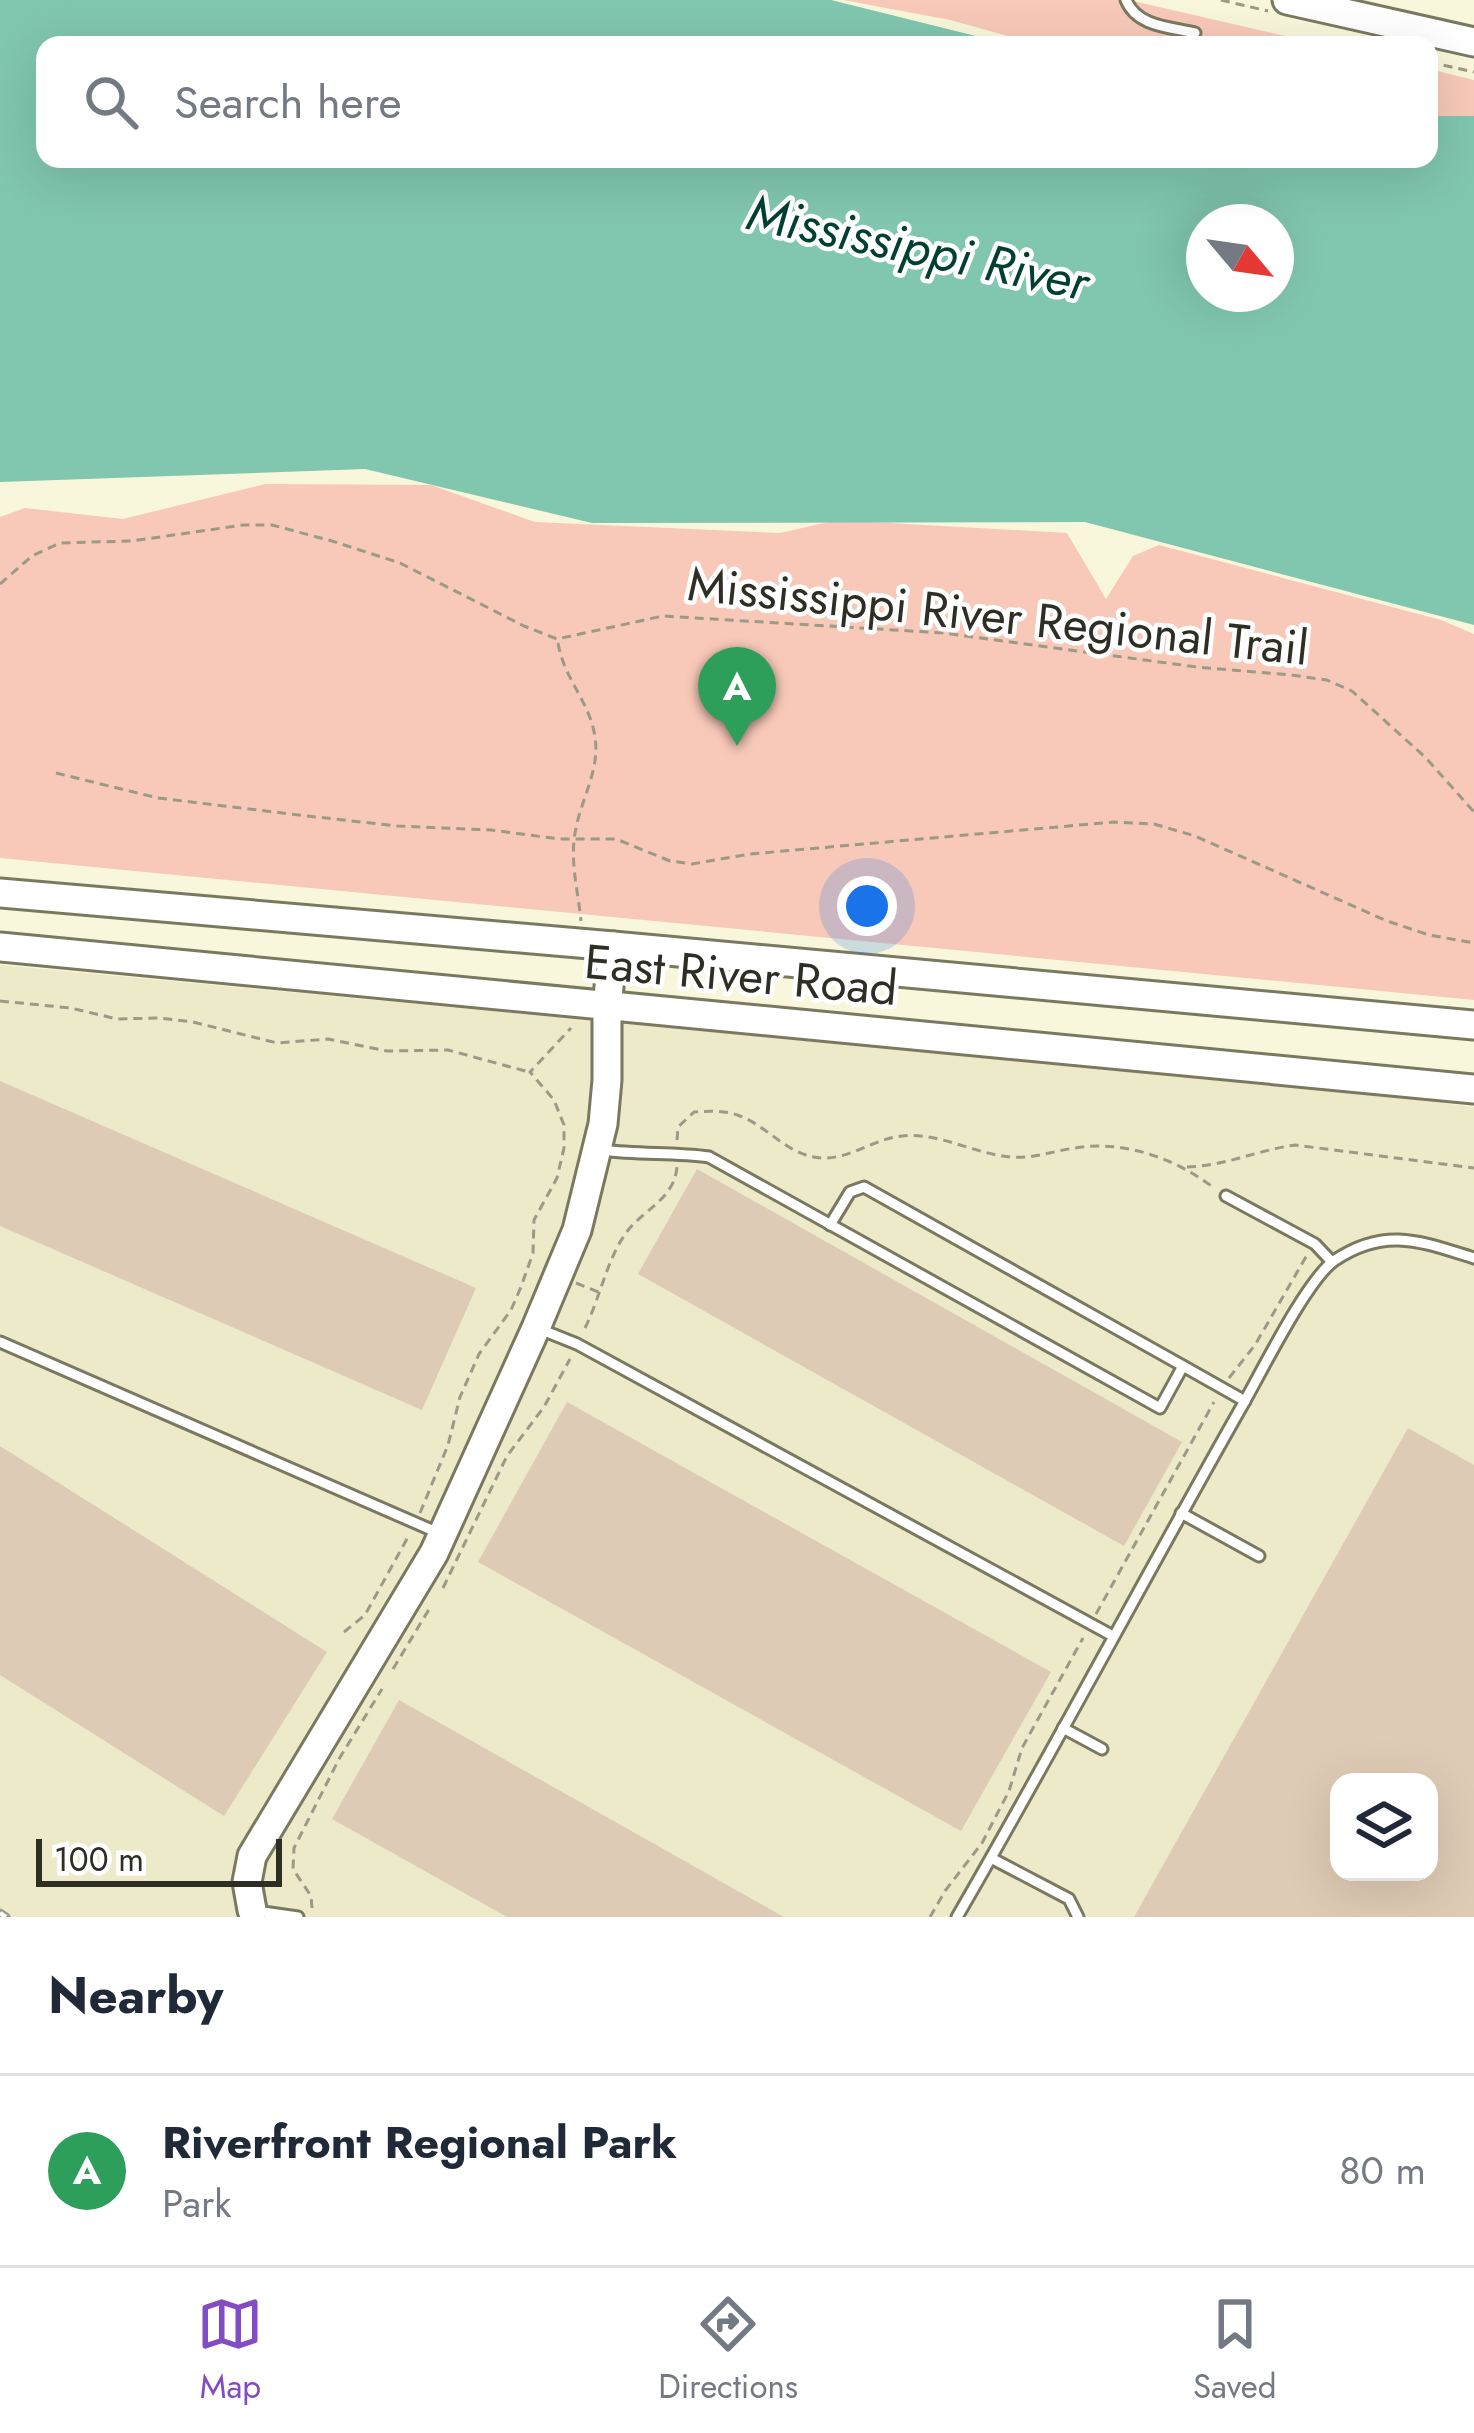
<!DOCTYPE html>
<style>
:root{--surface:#fff;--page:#f6f6f7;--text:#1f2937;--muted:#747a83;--line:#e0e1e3;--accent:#824dc4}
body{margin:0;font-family:Jost,sans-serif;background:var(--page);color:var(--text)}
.controls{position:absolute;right:36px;bottom:36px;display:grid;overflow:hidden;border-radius:24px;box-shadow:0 12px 48px #0002}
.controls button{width:108px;height:108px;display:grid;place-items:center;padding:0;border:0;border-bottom:3px solid var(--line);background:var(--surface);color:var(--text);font:60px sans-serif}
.compass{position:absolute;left:1186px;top:204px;width:108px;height:108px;border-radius:50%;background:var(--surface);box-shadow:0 12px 48px #0002;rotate:119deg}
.scale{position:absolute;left:36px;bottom:30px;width:246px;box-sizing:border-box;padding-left:12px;border:6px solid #2f2e24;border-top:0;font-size:33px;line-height:42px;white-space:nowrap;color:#2f2e24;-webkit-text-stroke:9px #fff;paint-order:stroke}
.you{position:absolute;left:867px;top:906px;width:42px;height:42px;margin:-30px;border:9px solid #fff;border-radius:50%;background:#1a73e8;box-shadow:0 0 0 18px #1a73e833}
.badge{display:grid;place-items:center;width:78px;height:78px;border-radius:50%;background:var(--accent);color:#fff;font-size:39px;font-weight:700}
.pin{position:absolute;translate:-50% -99px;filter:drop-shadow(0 3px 6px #0008)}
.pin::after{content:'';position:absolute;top:63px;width:42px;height:36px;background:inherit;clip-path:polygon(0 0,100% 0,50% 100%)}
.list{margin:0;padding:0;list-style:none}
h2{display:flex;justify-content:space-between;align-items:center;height:156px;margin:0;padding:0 48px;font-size:51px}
h2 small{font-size:39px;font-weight:400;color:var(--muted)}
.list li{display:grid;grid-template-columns:78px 1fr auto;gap:36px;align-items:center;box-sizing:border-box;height:192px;padding:0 48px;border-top:3px solid var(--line)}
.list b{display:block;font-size:45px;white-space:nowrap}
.list p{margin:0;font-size:39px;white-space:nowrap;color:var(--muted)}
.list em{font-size:39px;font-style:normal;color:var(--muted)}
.icon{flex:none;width:66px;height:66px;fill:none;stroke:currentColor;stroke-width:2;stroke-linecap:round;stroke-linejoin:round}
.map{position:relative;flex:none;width:1474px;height:1917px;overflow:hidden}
.search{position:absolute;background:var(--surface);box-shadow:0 12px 48px #0002;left:36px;right:36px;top:36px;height:132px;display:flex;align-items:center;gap:30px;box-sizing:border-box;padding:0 42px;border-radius:24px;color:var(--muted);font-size:45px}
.sheet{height:348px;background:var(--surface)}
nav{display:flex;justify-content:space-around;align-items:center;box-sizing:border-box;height:168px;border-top:3px solid var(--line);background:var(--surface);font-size:33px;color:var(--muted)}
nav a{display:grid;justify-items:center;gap:6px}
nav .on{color:var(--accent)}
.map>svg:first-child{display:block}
.built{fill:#eceac8;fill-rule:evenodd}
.green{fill:#f8c9b9}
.water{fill:#81c6af;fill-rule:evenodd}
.building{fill:#decbb5;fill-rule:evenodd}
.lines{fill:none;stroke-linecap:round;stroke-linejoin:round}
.lane-casing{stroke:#7a7960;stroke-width:15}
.secondary-casing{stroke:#7a7960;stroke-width:33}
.path{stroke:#9b9a86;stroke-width:3;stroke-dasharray:9 6;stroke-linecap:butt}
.lane{stroke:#fff;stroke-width:9}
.secondary{stroke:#fff;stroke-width:27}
.rail-casing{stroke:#9d9c89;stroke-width:9}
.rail{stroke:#fff;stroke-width:4.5;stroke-dasharray:14;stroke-linecap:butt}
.labels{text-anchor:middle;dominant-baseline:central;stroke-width:9;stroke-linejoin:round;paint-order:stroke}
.street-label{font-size:48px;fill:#2f2e24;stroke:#fff}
.water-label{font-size:51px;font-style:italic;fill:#003f31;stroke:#fff}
</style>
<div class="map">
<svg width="1474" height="1917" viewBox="0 0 1474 1917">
<rect width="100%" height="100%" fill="#f8f7db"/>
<path class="built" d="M0,965l1366,128 108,14v810h-1474zM1339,1782h90v90h-90z"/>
<g class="green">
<polygon points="843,0 1129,0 1324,45 1041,45 950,20"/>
<polygon points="1429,69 1474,80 1474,135 1429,127"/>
<polygon points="265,484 431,485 535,522 780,533 837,520 1067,533 1106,599 1133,556 1159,545 1441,620 1474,634 1474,1000 0,858 0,517 25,508 123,519"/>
</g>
<path class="water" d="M0,0h831l181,45h-967v114h1384v-43h45v509l-389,-103 -493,1 -227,-54 -365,13zM1204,222h72v72h-72z"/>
<g class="building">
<polygon points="0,1081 476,1288 422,1410 0,1226"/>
<polygon points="697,1169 1182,1442 1124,1546 638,1274"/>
<polygon points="567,1402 1051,1672 961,1831 478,1562"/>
<path d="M1408,1428l66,37v452h-340zM1339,1782h90v90h-90z"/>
<polygon points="0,1446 327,1652 224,1816 0,1675"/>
<polygon points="399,1700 784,1917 507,1917 332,1819"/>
</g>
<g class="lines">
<defs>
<g id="lane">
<path d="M1126,0c11,27 44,27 69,33"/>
<path d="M603,1150c36,5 70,2 106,7l451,251 23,-42 62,35"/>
<polyline points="1226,1196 1315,1244 1332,1262"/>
<polyline points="830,1225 850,1192 864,1187 1183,1366"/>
<polyline points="542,1330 577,1344 1113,1636"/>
<polyline points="0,1342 441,1534"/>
<polyline points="1181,1513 1259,1556"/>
<polyline points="1063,1728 1102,1749"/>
<polyline points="991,1858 1069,1899 1078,1917"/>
<polyline points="256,1911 298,1917"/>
<path d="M957,1917c98,-169 189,-342 285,-511 19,-33 65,-127 93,-146 51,-34 87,-18 139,-2"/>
</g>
<g id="secondary">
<polyline points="1287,0 1474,42"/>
<polyline points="0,893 613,946 1474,1025"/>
<polyline points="0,947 1474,1089"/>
<polyline points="252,1910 247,1882 252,1856 434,1553 536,1328 577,1230 603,1124 607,1080 607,1007 613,946"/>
</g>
</defs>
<use href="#lane" class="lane-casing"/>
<use href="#secondary" class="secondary-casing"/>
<g class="path">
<polyline points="1221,0 1268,11"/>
<polyline points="1429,62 1474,72"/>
<polyline points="0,584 32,556 60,543 132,541 243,525 272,525 332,541 400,563 524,626 557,639 663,616 944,633 1197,667 1291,675 1327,680 1352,691 1426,758 1474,812"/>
<path d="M558,643c6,36 32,59 37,94 5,33 -13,60 -19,91 -7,32 2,61 5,93"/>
<polyline points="56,773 158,798 299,815 397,826 491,830 560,839 616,839 670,861 692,864 750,854 1114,822 1154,824 1195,836 1387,921 1429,935 1474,943"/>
<polyline points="0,1001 71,1008 117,1019 160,1018 193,1022 277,1043 328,1039 387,1051 448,1050 529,1072"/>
<path d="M677,1140l1,-13 16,-15c15,-1 32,-2 46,4 29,11 49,41 82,42 29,1 51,-19 80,-22 37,-4 72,18 109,21 22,2 42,-6 64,-9 49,-8 100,10 139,40"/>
<path d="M1187,1167c38,-1 71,-17 108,-22l179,23"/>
<polyline points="576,1283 601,1293"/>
<path d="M585,1328c15,-30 22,-69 41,-95 17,-24 48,-33 51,-66"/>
<polyline points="1229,1378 1255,1345 1307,1255"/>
<polyline points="420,1513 448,1445 460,1397 479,1354 511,1310 521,1287 533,1253 534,1220 557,1178 564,1148 564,1125 554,1100 530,1072 571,1028"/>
<polyline points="443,1588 507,1456 544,1407 570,1359"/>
<polyline points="1096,1614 1214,1402"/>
<polyline points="344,1632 365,1615 408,1537"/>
<polyline points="393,1669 431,1606"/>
<polyline points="312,1908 311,1896 293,1869 294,1848 339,1759 382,1689"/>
<polyline points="930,1917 945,1891 982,1843 1009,1791 1022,1748 1083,1638"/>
</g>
<use href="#lane" class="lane"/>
<use href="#secondary" class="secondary"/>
<defs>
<polyline id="rail" points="0,1913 6,1917"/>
</defs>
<use href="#rail" class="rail-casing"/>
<use href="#rail" class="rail"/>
</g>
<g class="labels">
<g class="street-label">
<text transform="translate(998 616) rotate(6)">Mississippi River Regional Trail</text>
<text transform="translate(741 975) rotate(5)">East River Road</text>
</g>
<g class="water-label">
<text transform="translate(918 247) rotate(12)">Mississippi River</text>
</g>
</g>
</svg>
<div class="controls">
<button><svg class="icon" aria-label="layers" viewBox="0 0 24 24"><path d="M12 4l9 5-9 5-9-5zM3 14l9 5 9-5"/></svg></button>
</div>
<svg class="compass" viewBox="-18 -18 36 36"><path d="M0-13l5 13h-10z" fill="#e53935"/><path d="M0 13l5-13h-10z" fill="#747a83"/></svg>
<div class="scale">100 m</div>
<div class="you"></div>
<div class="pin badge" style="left:737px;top:746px;background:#2e9e5b">A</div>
<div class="search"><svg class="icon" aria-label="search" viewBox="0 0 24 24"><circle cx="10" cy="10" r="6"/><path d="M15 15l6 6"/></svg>Search here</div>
</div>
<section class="sheet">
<h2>Nearby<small></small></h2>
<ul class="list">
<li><span class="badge" style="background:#2e9e5b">A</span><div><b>Riverfront Regional Park</b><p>Park</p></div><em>80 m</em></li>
</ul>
</section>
<nav>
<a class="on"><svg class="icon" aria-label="map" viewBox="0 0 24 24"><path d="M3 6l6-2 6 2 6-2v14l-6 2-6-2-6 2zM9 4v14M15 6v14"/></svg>Map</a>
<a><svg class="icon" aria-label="directions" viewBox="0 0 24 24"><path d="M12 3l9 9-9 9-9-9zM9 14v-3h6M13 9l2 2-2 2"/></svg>Directions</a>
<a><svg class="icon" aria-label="saved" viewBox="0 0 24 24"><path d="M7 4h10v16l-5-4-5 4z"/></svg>Saved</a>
</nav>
